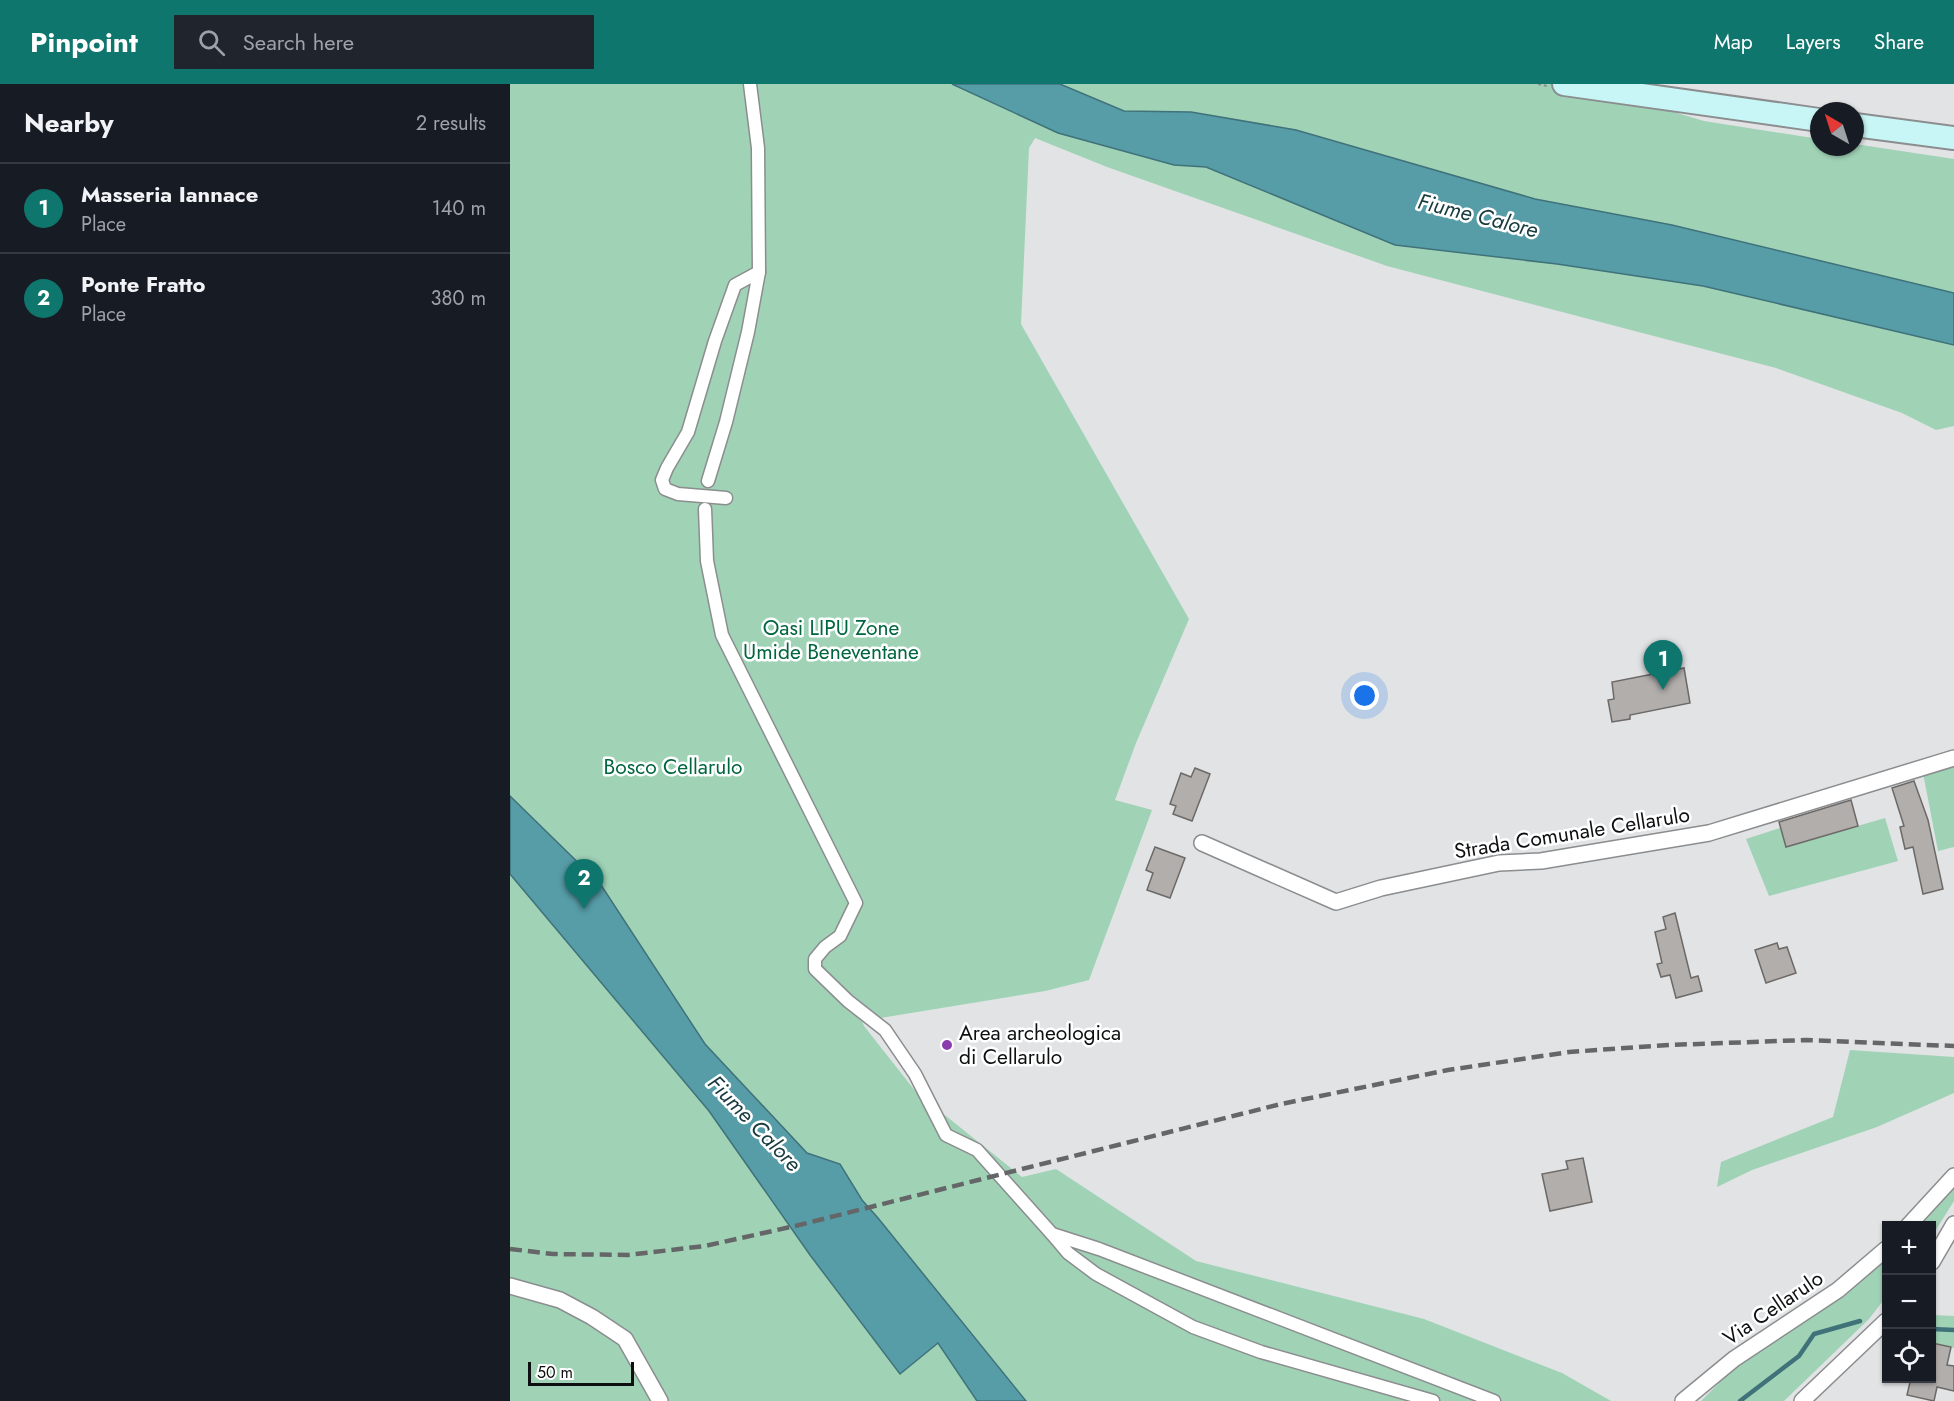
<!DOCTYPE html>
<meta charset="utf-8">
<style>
:root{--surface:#171b24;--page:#20242c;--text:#f1f3f6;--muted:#9ea1a6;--line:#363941;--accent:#0f766e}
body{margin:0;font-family:Jost,sans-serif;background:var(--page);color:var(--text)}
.controls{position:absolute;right:18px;bottom:18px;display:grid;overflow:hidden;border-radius:0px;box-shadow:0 2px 4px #0004}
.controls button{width:54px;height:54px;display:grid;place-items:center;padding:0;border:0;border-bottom:2px solid var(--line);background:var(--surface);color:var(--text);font:30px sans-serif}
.compass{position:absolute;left:1300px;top:18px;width:54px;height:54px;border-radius:50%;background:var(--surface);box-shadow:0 2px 4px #0004;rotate:321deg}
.scale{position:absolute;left:18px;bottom:15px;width:106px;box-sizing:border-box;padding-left:6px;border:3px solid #0e0f10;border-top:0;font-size:16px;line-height:21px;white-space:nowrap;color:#0e0f10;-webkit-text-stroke:4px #fff;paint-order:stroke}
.you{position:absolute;left:855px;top:612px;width:21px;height:21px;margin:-15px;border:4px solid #fff;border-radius:50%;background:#1a73e8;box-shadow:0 0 0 9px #1a73e833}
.badge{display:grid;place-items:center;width:39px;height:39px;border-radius:50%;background:var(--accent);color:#fff;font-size:20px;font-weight:700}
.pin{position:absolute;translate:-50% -50px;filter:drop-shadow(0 2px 3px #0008)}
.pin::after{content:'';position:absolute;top:32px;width:21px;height:18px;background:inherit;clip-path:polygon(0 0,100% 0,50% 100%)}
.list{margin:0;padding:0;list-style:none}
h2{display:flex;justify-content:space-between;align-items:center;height:78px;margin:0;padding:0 24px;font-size:26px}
h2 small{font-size:20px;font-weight:400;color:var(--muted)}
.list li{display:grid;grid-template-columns:39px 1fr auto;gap:18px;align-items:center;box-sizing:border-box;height:90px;padding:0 24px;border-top:2px solid var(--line)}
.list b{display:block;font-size:22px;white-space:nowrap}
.list p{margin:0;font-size:20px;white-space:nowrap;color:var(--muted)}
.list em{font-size:20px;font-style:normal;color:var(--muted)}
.icon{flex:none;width:33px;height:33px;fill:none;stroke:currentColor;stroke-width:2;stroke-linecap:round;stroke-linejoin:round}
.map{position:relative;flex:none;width:1444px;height:1317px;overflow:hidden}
header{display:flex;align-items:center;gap:36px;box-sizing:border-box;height:84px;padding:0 30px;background:var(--accent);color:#fff}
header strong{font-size:28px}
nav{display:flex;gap:33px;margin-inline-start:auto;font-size:21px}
.search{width:420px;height:54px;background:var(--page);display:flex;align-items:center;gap:15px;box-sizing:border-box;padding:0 21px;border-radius:0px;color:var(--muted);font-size:22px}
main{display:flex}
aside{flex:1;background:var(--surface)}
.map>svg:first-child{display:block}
.green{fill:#a0d2b6;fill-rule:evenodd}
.water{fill:#569da8;stroke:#40727a;stroke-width:1.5}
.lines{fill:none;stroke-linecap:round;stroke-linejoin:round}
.stream{stroke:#40727a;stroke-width:4.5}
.building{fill:#b1aeac;stroke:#6c6967;stroke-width:1.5}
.pedestrian-casing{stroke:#8b8d8f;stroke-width:15}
.minor-casing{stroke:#8b8d8f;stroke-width:18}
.secondary-casing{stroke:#8b8d8f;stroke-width:26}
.path{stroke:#8e9091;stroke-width:2;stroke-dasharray:3 3;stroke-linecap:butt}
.pedestrian{stroke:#fff;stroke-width:12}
.minor{stroke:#fff;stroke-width:15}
.secondary{stroke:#c8f6f6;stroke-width:22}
.rail{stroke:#656667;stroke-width:4.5;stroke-dasharray:12 6;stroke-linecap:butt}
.poi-dot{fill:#8a3cad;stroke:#fff;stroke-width:2}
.labels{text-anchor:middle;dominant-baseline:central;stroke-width:5;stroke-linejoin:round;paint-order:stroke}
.park-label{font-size:21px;fill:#006640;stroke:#fff}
.street-label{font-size:21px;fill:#0e0f10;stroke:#fff}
.poi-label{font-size:21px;fill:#0e0f10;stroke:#fff;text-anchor:start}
.water-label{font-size:22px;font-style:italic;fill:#183b40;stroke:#fff}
</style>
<header>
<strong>Pinpoint</strong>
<div class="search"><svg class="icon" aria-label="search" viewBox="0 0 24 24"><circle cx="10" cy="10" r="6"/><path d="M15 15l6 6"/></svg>Search here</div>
<nav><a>Map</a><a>Layers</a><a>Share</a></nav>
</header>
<main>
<aside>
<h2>Nearby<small>2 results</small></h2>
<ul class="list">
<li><span class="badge">1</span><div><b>Masseria Iannace</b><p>Place</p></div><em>140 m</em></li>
<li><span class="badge">2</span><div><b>Ponte Fratto</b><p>Place</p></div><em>380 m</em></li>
</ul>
</aside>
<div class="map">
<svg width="1444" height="1317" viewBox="0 0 1444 1317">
<rect width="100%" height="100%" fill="#e1e3e5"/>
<g class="green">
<path d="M0,0h1069l125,37 115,18v8h36v-3l99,15v267l-18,4 -34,-17 -126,-45 -389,-102 -280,-99 -72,-29 -6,10 -8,176 168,295 -53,124 -21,57 37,10 -63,170 -44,11 -183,30 2,5 52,66 106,85 34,-8 140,92 228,58 138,54 49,28h-1101zM548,49l130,33 -14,-1z"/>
<polygon points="1444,680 1444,763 1428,767 1413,689"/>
<polygon points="1375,734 1388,777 1259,812 1236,755 1270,744 1276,763"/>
<polygon points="1340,966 1444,973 1444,1009 1367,1043 1242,1086 1207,1103 1211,1078 1323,1033"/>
<polygon points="1444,1101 1444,1117 1422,1152 1422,1142 1406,1142"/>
<polygon points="1376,1173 1376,1213 1359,1235 1274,1317 1191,1317 1221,1287 1300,1234"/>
<polygon points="1422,1231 1444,1232 1444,1264 1422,1259"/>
</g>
<g class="water">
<polygon points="442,0 550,0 614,27 681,28 786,46 1025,115 1162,141 1444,209 1444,261 1193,202 1047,180 885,161 696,83 664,81 548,49"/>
<polygon points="0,712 91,801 195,960 297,1069 330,1080 352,1116 368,1134 516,1317 467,1317 428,1259 390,1290 300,1171 199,1027 0,790"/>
</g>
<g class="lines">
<g class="stream">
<polyline points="1422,1245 1444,1246"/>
<polyline points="1230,1317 1289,1272 1304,1250 1350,1237"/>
</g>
</g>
<g class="building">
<polygon points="1174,584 1180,619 1120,631 1120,635 1102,638 1098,616 1104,615 1102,598"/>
<polygon points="685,684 700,690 682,737 663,730 666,722 660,720 671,689 681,693"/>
<polygon points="1404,697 1418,736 1433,805 1413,810 1403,763 1395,765 1390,743 1394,742 1382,704"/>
<polygon points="1341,716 1348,742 1276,763 1269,738"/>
<polygon points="645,763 675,774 660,814 637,806 643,789 636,786"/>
<polygon points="1165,829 1181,894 1188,892 1192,907 1166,914 1160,891 1151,893 1147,880 1152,879 1145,848 1156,845 1153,833"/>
<polygon points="1267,859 1269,865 1277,863 1286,889 1256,899 1245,866"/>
<polygon points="1073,1074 1082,1118 1040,1127 1032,1090 1058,1085 1056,1077"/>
<polygon points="1422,1259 1441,1263 1437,1281 1444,1282 1444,1307 1427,1303 1424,1317 1397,1311 1401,1294 1422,1294"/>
</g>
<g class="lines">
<defs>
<g id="pedestrian">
<polyline points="198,397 216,338 238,248 249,188 248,64 240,0"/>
<polyline points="216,414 168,410 155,405 152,396 157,384 178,348 205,257 225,201 249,188"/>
<polyline points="195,425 197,477 212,551 346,819 330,852 315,863 305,875 305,885 338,917 375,946 405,990 436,1051 467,1066 542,1150 589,1165 984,1317"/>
<polyline points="542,1150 558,1169 586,1190 683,1243 751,1268 923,1317"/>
</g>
<g id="minor">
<polyline points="692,759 826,818 871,804 989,779 1031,777 1199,749 1444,674"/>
<polyline points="1398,1142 1444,1092"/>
<polyline points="1422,1178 1444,1140"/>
<polyline points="0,1202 50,1216 82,1233 115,1255 150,1317"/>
<polyline points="1173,1317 1224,1275 1328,1206 1376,1165"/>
<polyline points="1292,1317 1376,1237"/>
</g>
<g id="secondary">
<polyline points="1054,0 1309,36"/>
<polyline points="1345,41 1444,54"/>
</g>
</defs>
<use href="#pedestrian" class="pedestrian-casing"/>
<use href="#minor" class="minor-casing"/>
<use href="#secondary" class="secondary-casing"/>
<polyline class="path" points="1028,0 1037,2"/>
<use href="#pedestrian" class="pedestrian"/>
<use href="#minor" class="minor"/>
<use href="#secondary" class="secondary"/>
<polyline class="rail" points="0,1165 43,1170 118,1171 195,1162 285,1142 771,1020 938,986 1059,968 1159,961 1296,956 1444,962"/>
</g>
<circle class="poi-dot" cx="437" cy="961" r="6"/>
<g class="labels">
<g class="park-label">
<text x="321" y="544">Oasi LIPU Zone<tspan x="321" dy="24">Umide Beneventane</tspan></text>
<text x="163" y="683">Bosco Cellarulo</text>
</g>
<g class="street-label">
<text transform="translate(1062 749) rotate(-9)">Strada Comunale Cellarulo</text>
<text transform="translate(1263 1224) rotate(-34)">Via Cellarulo</text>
</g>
<g class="poi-label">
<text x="449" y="949">Area archeologica<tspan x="449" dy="24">di Cellarulo</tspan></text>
</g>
<g class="water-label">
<text transform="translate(968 131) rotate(14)">Fiume Calore</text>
<text transform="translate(245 1039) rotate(46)">Fiume Calore</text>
</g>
</g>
</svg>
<div class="controls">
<button>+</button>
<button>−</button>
<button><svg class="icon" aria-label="locate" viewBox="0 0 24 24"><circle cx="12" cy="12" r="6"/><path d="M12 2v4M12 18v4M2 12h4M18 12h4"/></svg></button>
</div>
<svg class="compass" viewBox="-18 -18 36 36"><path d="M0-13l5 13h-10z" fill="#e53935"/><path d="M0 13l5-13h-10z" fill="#9ea1a6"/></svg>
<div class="scale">50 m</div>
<div class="you"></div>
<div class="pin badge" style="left:1153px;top:606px">1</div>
<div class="pin badge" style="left:74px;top:825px">2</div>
</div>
</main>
